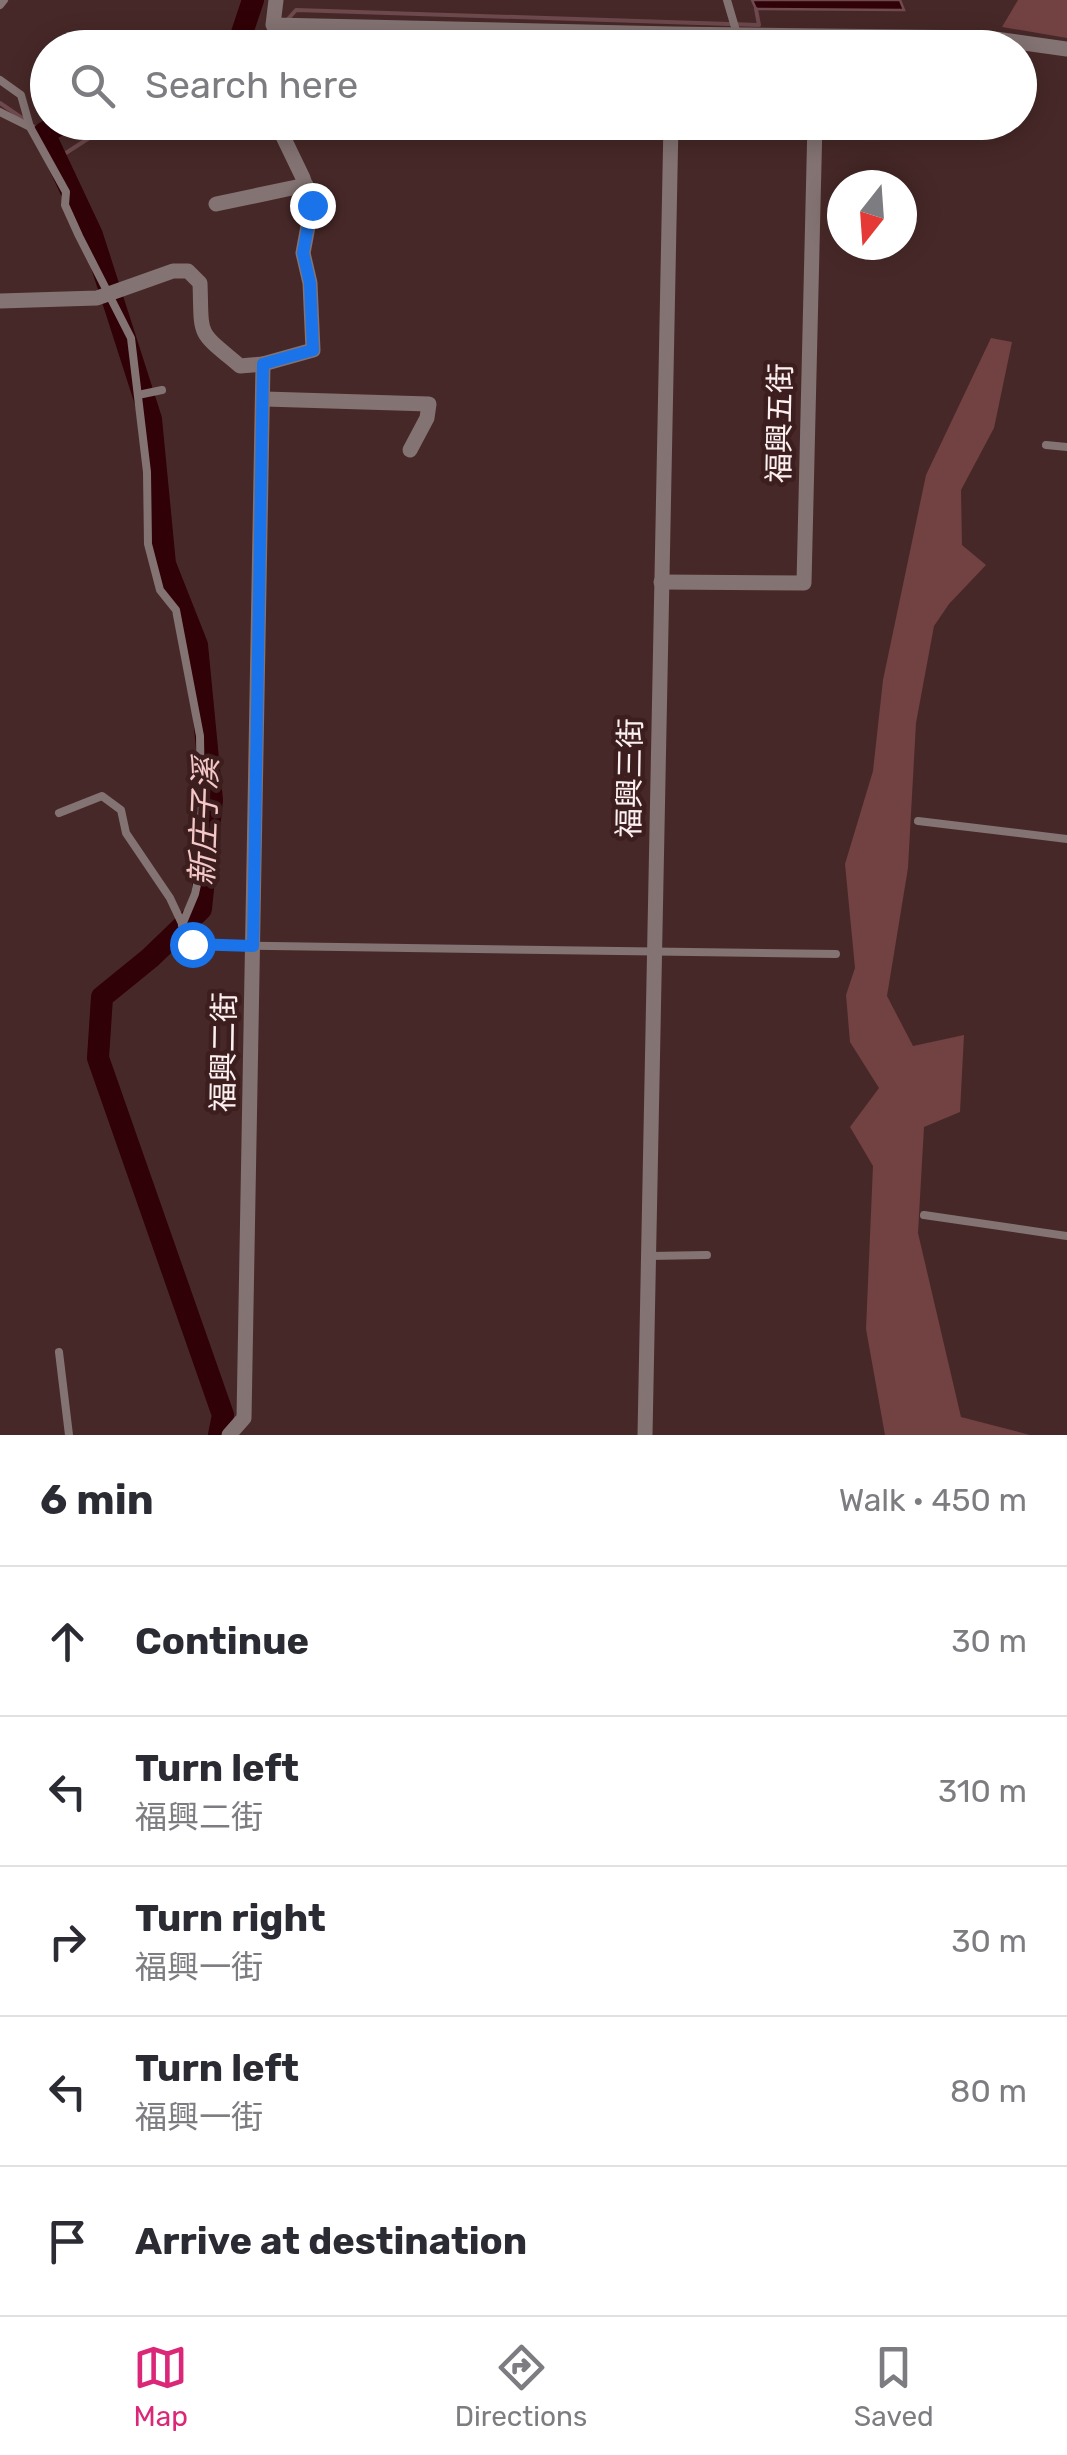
<!DOCTYPE html>
<meta charset="utf-8">
<style>
:root{--surface:#fff;--page:#f2f2f3;--text:#2b2b33;--muted:#7c7c81;--line:#e1e1e2;--accent:#db2777}
body{margin:0;font-family:Rubik,"Noto Sans TC",sans-serif;background:var(--page);color:var(--text)}
.compass{position:absolute;left:827px;top:170px;width:90px;height:90px;border-radius:50%;background:var(--surface);box-shadow:0 5px 25px #0003;rotate:197deg}
.stop{position:absolute;width:30px;height:30px;margin:-22px;border:8px solid #1a73e8;border-radius:50%;background:#fff}
.stop.end{background:#1a73e8;border-color:#fff;box-shadow:0 2px 10px #0008}
.list{margin:0;padding:0;list-style:none}
h2{display:flex;justify-content:space-between;align-items:center;height:130px;margin:0;padding:0 40px;font-size:42px}
h2 small{font-size:32px;font-weight:400;color:var(--muted)}
.list li{display:grid;grid-template-columns:65px 1fr auto;gap:30px;align-items:center;box-sizing:border-box;height:150px;padding:0 40px;border-top:2px solid var(--line)}
.list b{display:block;font-size:38px;white-space:nowrap}
.list p{margin:0;font-size:32px;white-space:nowrap;color:var(--muted)}
.list em{font-size:32px;font-style:normal;color:var(--muted)}
.icon{flex:none;width:55px;height:55px;fill:none;stroke:currentColor;stroke-width:2;stroke-linecap:round;stroke-linejoin:round}
.map{position:relative;flex:none;width:1067px;height:1435px;overflow:hidden}
.search{position:absolute;background:var(--surface);box-shadow:0 5px 25px #0003;left:30px;right:30px;top:30px;height:110px;display:flex;align-items:center;gap:25px;box-sizing:border-box;padding:0 35px;border-radius:55px;color:var(--muted);font-size:38px}
.sheet{height:880px;background:var(--surface)}
nav{display:flex;justify-content:space-around;align-items:center;box-sizing:border-box;height:140px;border-top:2px solid var(--line);background:var(--surface);font-size:28px;color:var(--muted)}
nav a{display:grid;justify-items:center;gap:5px}
nav .on{color:var(--accent)}
.map>svg:first-child{display:block}
.green{fill:#724142}
.water{fill:#300107;stroke:#6e494d;stroke-width:2.5}
.lines{fill:none;stroke-linecap:round;stroke-linejoin:round}
.stream{stroke:#6e494d;stroke-width:4}
.river{stroke:#300107;stroke-width:22}
.service{stroke:#847373;stroke-width:8}
.minor{stroke:#847373;stroke-width:15}
.route{stroke:#1a73e8;stroke-width:12}
.labels{text-anchor:middle;dominant-baseline:central;stroke-width:9;stroke-linejoin:round;paint-order:stroke}
.street-label{font-size:30px;fill:#fdf0f0;stroke:#3c1e1f}
.water-label{font-size:32px;font-style:italic;fill:#f4c8c7;stroke:#3c1e1f}
</style>
<div class="map">
<svg width="1067" height="1435" viewBox="0 0 1067 1435">
<rect width="100%" height="100%" fill="#472828"/>
<g class="green">
<polygon points="1018,0 1067,0 1067,38 1002,27"/>
<polygon points="991,338 1012,342 994,428 961,490 962,545 986,565 949,604 934,626 916,723 908,868 887,996 913,1046 964,1035 960,1112 924,1127 918,1233 961,1417 1030,1435 885,1435 866,1329 873,1166 850,1127 879,1088 850,1042 846,995 855,968 845,864 873,771 883,680 926,475"/>
</g>
<polygon class="water" points="752,0 900,0 904,10 756,9"/>
<g class="lines">
<g class="stream">
<polyline points="288,19 296,10 759,25 756,9"/>
<polyline points="0,103 25,120"/>
<polyline points="33,126 44,133"/>
<polyline points="55,160 114,122"/>
</g>
<g class="river">
<polyline points="220,48 240,39 253,0"/>
<polyline points="64,122 44,133 92,235 151,419 165,564 197,645 212,800 201,909 150,958 102,997 98,1058 223,1415 219,1435"/>
</g>
<g class="service">
<polyline points="727,0 737,34"/>
<polyline points="0,5 4,0"/>
<polyline points="0,80 21,95 30,127 66,192 65,205 79,236 131,338 147,472 148,544 160,590 176,610 200,736 202,861 195,894 182,925"/>
<polyline points="0,112 30,127"/>
<polyline points="138,395 162,390"/>
<polyline points="1046,445 1067,447"/>
<polyline points="59,813 102,796 121,810 126,833 170,898 192,945 836,954"/>
<polyline points="918,821 1067,839"/>
<polyline points="924,1215 1067,1236"/>
<polyline points="649,1256 707,1255"/>
<polyline points="59,1352 69,1435"/>
</g>
<g class="minor">
<polyline points="276,0 273,25 673,34 988,38 1067,49"/>
<polyline points="272,48 272,41"/>
<polyline points="216,204 306,185"/>
<path d="M0,301l97,-3 76,-27h15l12,12c2,56 -4,46 40,83l23,-2 50,-14 -3,-67 -7,-30 9,-48 -9,-27 -27,-56"/>
<polyline points="265,399 429,404 427,418 410,450"/>
<polyline points="661,582 804,583 815,122"/>
<polyline points="229,1435 244,1418 263,364"/>
<polyline points="645,1435 671,122"/>
</g>
</g>
<g class="lines">
<polyline class="route" points="192,944 253,946 263,364 313,350 310,283 303,253 312,205"/>
</g>
<g class="labels">
<g class="street-label">
<text transform="translate(780 423) rotate(-89)">福興五街</text>
<text transform="translate(630 778) rotate(-89)">福興三街</text>
<text transform="translate(224 1052) rotate(-89)">福興二街</text>
</g>
<g class="water-label">
<text transform="translate(204 822) rotate(-88)">新庄子溪</text>
</g>
</g>
</svg>
<svg class="compass" viewBox="-18 -18 36 36"><path d="M0-13l5 13h-10z" fill="#e53935"/><path d="M0 13l5-13h-10z" fill="#7c7c81"/></svg>
<div class="stop" style="left:192px;top:944px"></div>
<div class="stop end" style="left:312px;top:205px"></div>
<div class="search"><svg class="icon" aria-label="search" viewBox="0 0 24 24"><circle cx="10" cy="10" r="6"/><path d="M15 15l6 6"/></svg>Search here</div>
</div>
<section class="sheet">
<h2>6 min<small>Walk · 450 m</small></h2>
<ul class="list">
<li><svg class="icon" aria-label="ahead" viewBox="0 0 24 24"><path d="M12 20V5M6 11l6-6 6 6"/></svg><div><b>Continue</b></div><em>30 m</em></li>
<li><svg class="icon" aria-label="left" viewBox="0 0 24 24"><path d="M17 20v-9H6M10 6l-5 5 5 5"/></svg><div><b>Turn left</b><p>福興二街</p></div><em>310 m</em></li>
<li><svg class="icon" aria-label="right" viewBox="0 0 24 24"><path d="M7 20v-9h11M14 6l5 5-5 5"/></svg><div><b>Turn right</b><p>福興一街</p></div><em>30 m</em></li>
<li><svg class="icon" aria-label="left" viewBox="0 0 24 24"><path d="M17 20v-9H6M10 6l-5 5 5 5"/></svg><div><b>Turn left</b><p>福興一街</p></div><em>80 m</em></li>
<li><svg class="icon" aria-label="arrive" viewBox="0 0 24 24"><path d="M6 21V4h12l-3 4 3 4H6"/></svg><div><b>Arrive at destination</b></div></li>
</ul>
</section>
<nav>
<a class="on"><svg class="icon" aria-label="map" viewBox="0 0 24 24"><path d="M3 6l6-2 6 2 6-2v14l-6 2-6-2-6 2zM9 4v14M15 6v14"/></svg>Map</a>
<a><svg class="icon" aria-label="directions" viewBox="0 0 24 24"><path d="M12 3l9 9-9 9-9-9zM9 14v-3h6M13 9l2 2-2 2"/></svg>Directions</a>
<a><svg class="icon" aria-label="saved" viewBox="0 0 24 24"><path d="M7 4h10v16l-5-4-5 4z"/></svg>Saved</a>
</nav>
